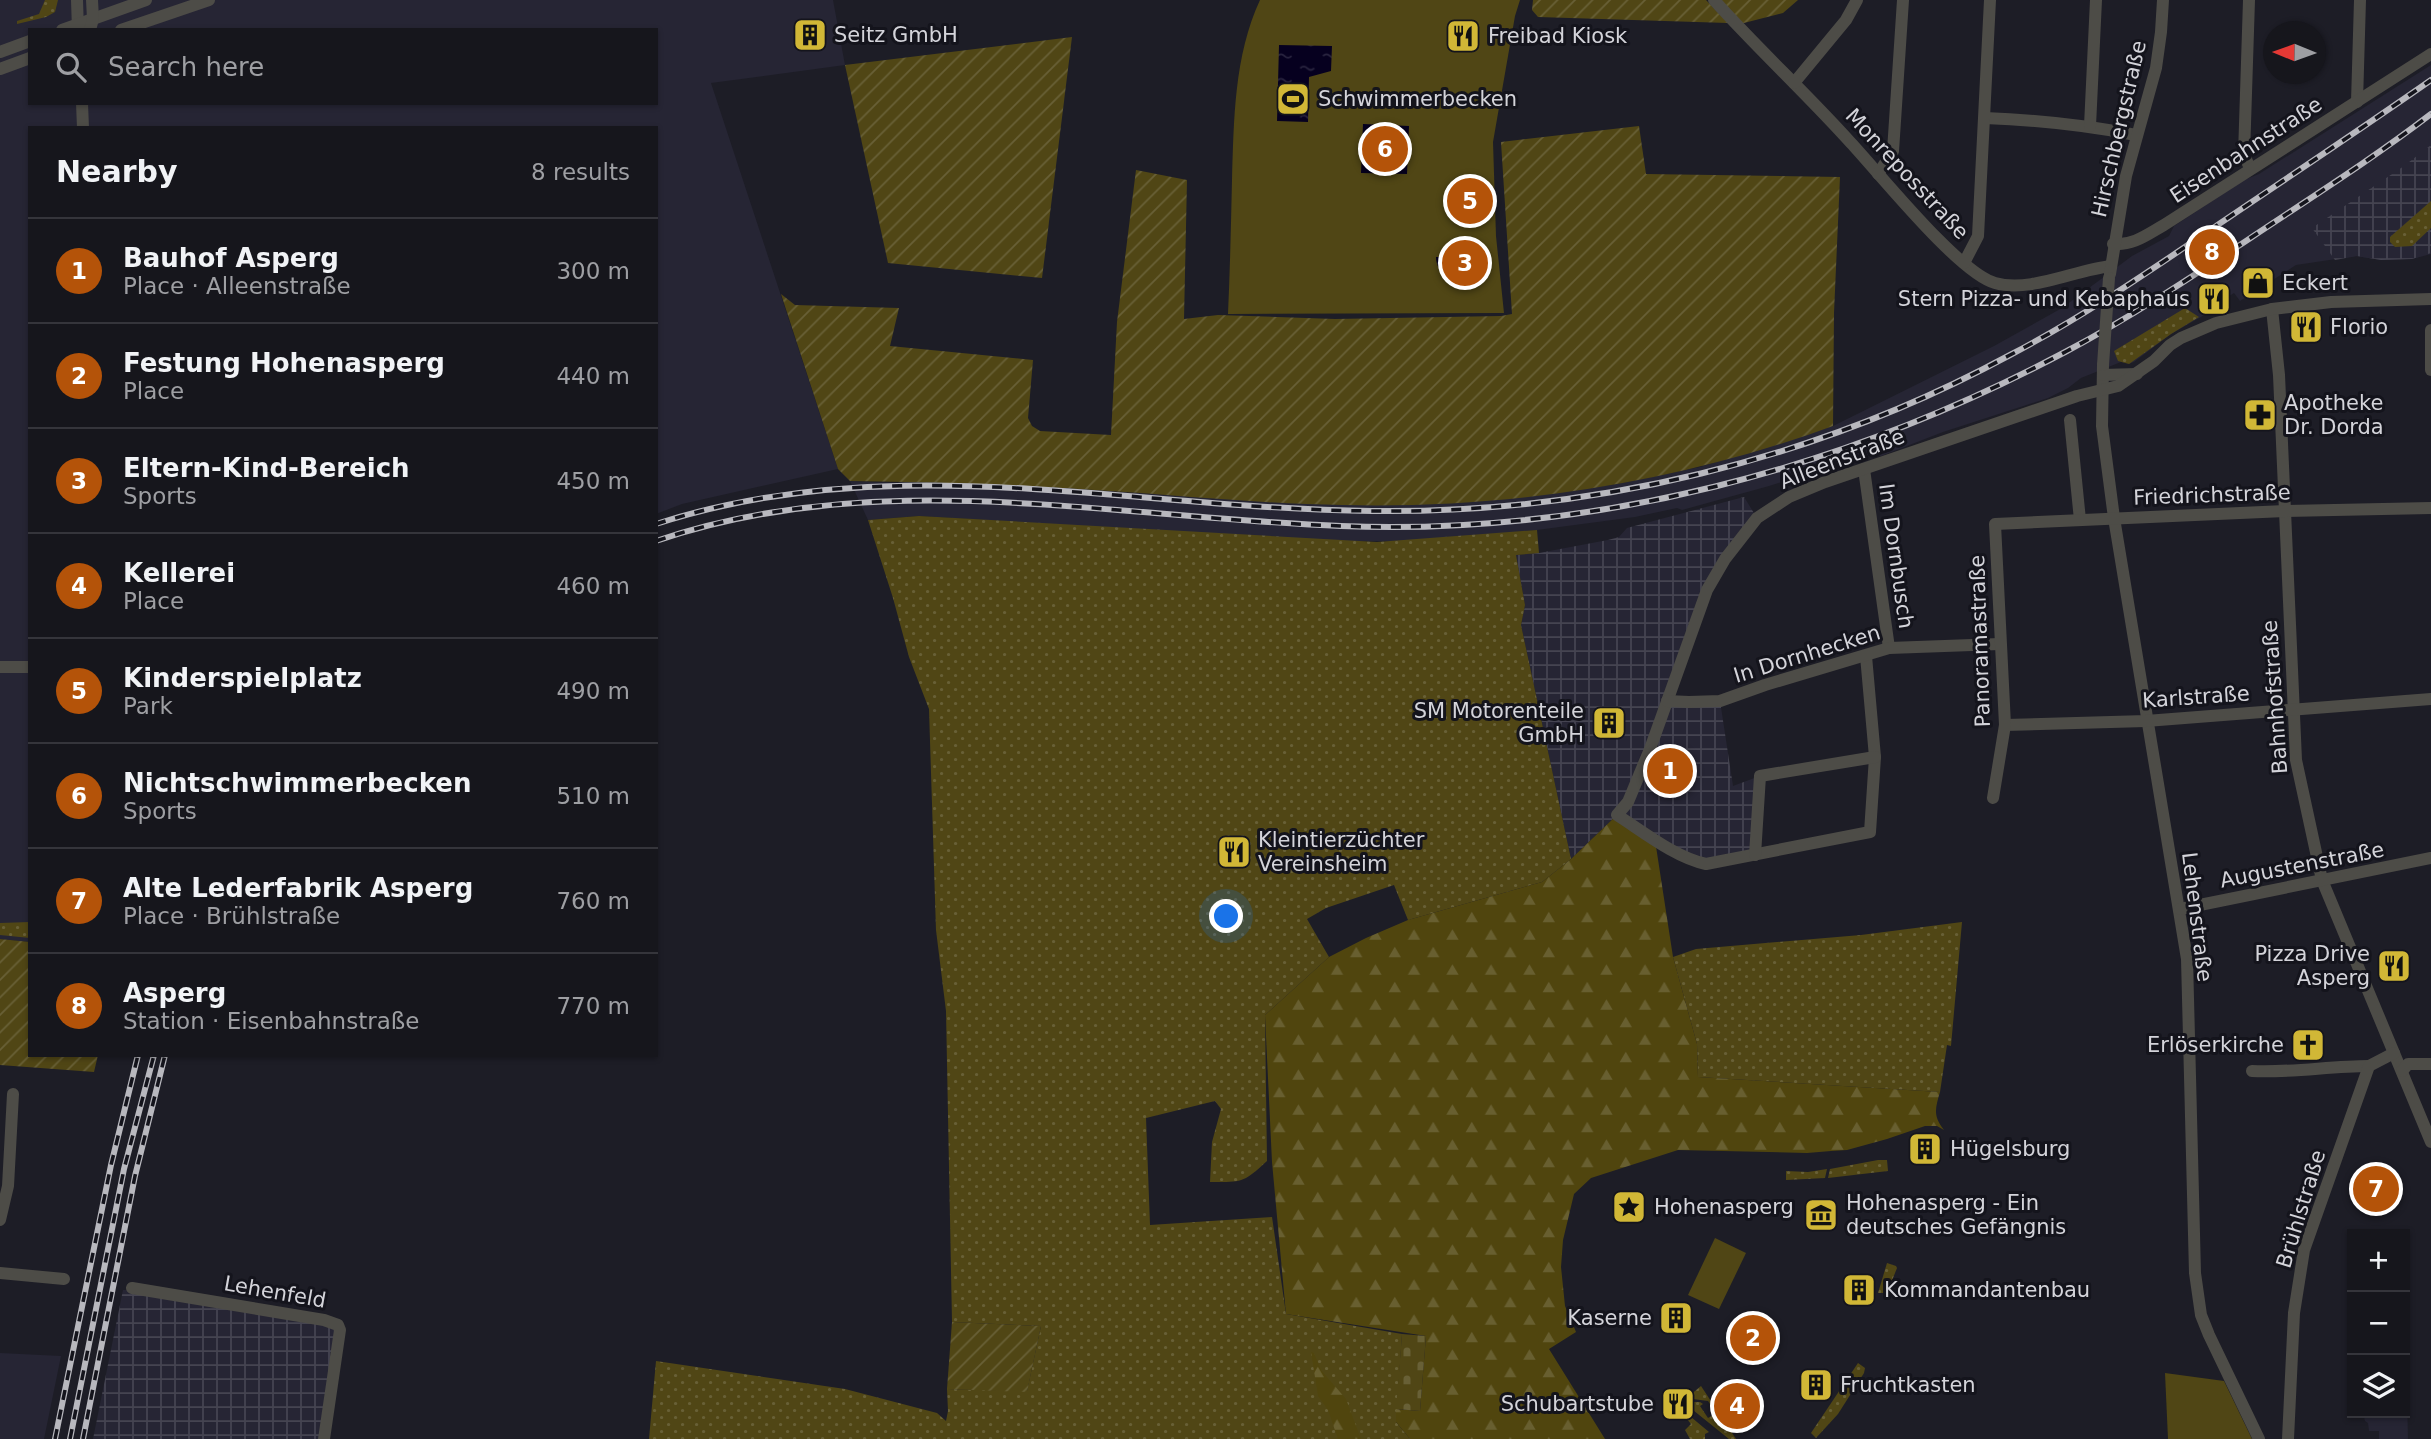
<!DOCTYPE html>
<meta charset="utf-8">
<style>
:root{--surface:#16161c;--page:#1f1f25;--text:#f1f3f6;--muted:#9e9fa3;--line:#35353b;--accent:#b45309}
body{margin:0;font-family:"DejaVu Sans",sans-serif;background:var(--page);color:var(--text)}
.controls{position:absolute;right:21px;bottom:21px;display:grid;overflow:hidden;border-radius:0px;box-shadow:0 2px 5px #0004}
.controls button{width:63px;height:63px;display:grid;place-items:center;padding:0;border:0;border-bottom:2px solid var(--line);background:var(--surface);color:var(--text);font:35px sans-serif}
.compass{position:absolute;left:2263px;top:21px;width:63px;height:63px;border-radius:50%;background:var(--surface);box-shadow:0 2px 5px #0004;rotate:271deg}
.you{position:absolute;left:1227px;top:917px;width:24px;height:24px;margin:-18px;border:5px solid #fff;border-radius:50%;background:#1a73e8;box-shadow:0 0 0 10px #1a73e833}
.badge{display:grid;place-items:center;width:46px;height:46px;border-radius:50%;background:var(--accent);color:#fff;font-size:23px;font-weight:700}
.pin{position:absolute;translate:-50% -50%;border:4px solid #fff;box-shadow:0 2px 7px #0006}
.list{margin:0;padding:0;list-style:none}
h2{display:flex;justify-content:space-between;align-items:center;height:91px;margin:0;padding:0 28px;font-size:30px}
h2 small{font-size:23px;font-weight:400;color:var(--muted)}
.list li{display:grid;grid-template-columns:46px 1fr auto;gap:21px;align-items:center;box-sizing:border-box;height:105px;padding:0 28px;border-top:2px solid var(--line)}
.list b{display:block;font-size:26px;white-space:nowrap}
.list p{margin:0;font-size:23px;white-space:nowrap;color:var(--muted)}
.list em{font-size:23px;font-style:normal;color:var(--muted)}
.icon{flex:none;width:38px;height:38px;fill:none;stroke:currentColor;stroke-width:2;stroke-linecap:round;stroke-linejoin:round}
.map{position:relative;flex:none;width:2431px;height:1439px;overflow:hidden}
.search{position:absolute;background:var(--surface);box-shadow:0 2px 5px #0004;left:28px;top:28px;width:630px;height:77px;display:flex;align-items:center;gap:18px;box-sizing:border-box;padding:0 24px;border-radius:0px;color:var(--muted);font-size:26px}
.panel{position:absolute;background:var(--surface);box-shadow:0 2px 5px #0004;left:28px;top:126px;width:630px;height:931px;border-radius:0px}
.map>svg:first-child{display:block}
.built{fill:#262534;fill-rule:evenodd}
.industrial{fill:url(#industrial-grid)}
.grass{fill:url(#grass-dots)}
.forest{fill:url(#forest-firs)}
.cemetery{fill:url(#cemetery-stones)}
.park{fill:#504615}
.garden{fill:url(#garden-furrows)}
.water{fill:url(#water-ripples)}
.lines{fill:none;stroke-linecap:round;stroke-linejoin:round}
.street{stroke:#4d4c47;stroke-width:12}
.rail-casing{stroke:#b8b8be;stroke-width:6}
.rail{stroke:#14141c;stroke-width:3.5;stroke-dasharray:10;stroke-linecap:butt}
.street-bridge{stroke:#4d4c47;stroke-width:12}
.labels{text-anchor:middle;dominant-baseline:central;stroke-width:6;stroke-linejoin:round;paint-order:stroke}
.poi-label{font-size:21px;fill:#d4d4da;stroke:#14141c;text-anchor:start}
.street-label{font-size:21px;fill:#d4d4da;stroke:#14141c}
</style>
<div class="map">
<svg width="2431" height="1439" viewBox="0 0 2431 1439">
<defs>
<pattern id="industrial-grid" width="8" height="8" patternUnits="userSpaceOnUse" patternTransform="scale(1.75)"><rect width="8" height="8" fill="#262534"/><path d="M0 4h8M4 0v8" fill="none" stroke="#454451"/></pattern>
<pattern id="grass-dots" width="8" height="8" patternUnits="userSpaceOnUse" patternTransform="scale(1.75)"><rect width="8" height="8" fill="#504615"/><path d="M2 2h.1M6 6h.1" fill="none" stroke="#686036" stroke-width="1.8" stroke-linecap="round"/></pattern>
<pattern id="forest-firs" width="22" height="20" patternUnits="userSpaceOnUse" patternTransform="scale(1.75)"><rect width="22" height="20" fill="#50450e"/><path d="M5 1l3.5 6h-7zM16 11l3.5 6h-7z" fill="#685f30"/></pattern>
<pattern id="cemetery-stones" width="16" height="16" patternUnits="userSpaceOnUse" patternTransform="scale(1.75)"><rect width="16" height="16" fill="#504615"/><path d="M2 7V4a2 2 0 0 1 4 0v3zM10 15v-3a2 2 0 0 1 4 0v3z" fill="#686036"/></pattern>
<pattern id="garden-furrows" width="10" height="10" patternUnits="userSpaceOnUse" patternTransform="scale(1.75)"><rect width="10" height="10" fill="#504615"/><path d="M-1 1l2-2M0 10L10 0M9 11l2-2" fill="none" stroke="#686036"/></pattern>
<pattern id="water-ripples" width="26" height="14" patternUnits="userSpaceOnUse" patternTransform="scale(1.75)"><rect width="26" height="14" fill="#06001f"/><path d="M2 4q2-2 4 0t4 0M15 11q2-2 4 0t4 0" fill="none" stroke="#29243f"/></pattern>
</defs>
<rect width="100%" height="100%" fill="#1d1d26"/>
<g class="built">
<path d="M0,0h833l12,65 -134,18 127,386 -156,35 -26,10v-386h-626v814l-30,-3zM30,30h626v73h-626z"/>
<polygon points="2431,65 2431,254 2412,259 2381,260 2356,256 2296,265 2240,301 2234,293 2214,306 2215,309 2171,334 2134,362 2129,364 2121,362 2081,378 2068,388 2048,398 1943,432 1881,456 1874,453 1769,486 1682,510 1677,508 1635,517 1537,530 1420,541 1330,541 919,516 868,520 850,481 1107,491 1345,505 1438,503 1532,496 1617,484 1700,467 1833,426 1994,346 2062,308 2132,256 2169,236 2174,226 2244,180 2259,174"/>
<polygon points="0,1353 61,1356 44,1439 0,1439"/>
<polygon points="2407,1394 2408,1439 2379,1439 2379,1431 2369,1431 2368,1423 2365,1421 2363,1413 2405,1413 2405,1395"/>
</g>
<g class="industrial">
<polygon points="2431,145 2431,253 2412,259 2381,260 2357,256 2335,260 2312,228 2404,166"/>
<polygon points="1744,497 1757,518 1725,559 1667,700 1720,701 1733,786 1760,776 1755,855 1706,864 1617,815 1571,859 1521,625 1525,605 1516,555 1539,553 1608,540 1619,537 1627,528"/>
<polygon points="123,1290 147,1290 338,1325 322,1439 93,1439"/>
</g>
<g class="grass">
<polygon points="45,0 58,0 55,12 46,17 17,24 17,21 39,14"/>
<polygon points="2431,201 2431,228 2412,246 2395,247 2390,242 2390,237"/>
<polygon points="2185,308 2199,317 2171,334 2129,364 2118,361 2114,351"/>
<path d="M919,516l458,26 160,-12 2,23 -23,2 9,50 -4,20 50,234 -29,23 -134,38 -14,-35 -68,23 -19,11 22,38 -64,58 2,146c-24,22 -24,21 -57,21l2,-40 9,-33 -6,-8 -69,17 4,107 122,-8 14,97 116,20 -6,88 14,17h-761l7,-78 189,28 92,24 9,8 2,-10 -1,-22 80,2 14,-65 -89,-4 -6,-311 -10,-81 -7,-221 -20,-52 -16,-59 -25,-78z"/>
<polygon points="30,922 30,938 0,935 0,923"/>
<polygon points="1962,922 1951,1046 1947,1045 1940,1092 1698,1077 1697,1044 1673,957 1696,949 1861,935"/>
<polygon points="1878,1160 1887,1160 1888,1171 1828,1178 1830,1169"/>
<polygon points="1827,1169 1825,1178 1786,1180 1786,1171 1808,1172"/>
<polygon points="1887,1263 1896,1266 1897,1268 1887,1293 1878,1293"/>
<polygon points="1858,1363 1865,1368 1864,1373 1838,1414 1816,1438 1811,1433"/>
<polygon points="1701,1386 1736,1439 1729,1439 1688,1406 1693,1402 1700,1402 1703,1404 1700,1406 1708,1418 1716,1413 1708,1401 1693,1399 1689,1396"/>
<polygon points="1685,1412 1709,1432 1705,1434 1705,1439 1690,1439 1685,1430 1691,1424 1682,1413"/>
</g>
<g class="forest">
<path d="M1617,815l38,25 18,117 24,87 1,33 242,15c-5,17 -7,24 4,38l-7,-4h-12l-38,13 -40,11 -16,1 -24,2 -129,-3 -87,28 -17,16 -11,46 -2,27 4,39 11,26 -27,17 56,90h-195l-14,-17v-13l24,2 6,-75 -140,-22 -14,-152 -7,-147 64,-58 37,-19 42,-18 134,-38 29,-23z"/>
<polygon points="1311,1352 1314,1353 1321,1370 1346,1399 1361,1439 1338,1439 1328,1410 1318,1396"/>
</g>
<polygon class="cemetery" points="1402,1334 1426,1336 1420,1411 1396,1409"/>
<g class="park">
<path d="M1260,0h260l-5,16 -22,126 3,94 8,77 -276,1c2,-45 3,-89 4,-134 2,-61 2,-124 28,-180z"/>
<polygon points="1715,1238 1746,1253 1719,1309 1688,1295"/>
<polygon points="2165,1373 2224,1381 2252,1439 2168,1439"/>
</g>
<g class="garden">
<polygon points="1533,0 1706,0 1728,23 1538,17 1532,10"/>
<polygon points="1719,0 1798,0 1783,13 1740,24"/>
<polygon points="1072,37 1042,278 888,263 845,65"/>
<path d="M1639,126l7,48 194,3 -6,136 -1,113c-155,57 -325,83 -490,79 -78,-1 -155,-9 -233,-14 -86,-6 -173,-9 -260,-10l-12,-12 -57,-175 14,11 104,3 -9,38 143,14 -5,58 4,8 8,5 71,4 6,-113 19,-152 51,10 -3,139 34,-4 117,4 166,-3 11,-2 -11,-172z"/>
<polygon points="0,939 30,942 30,1055 98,1055 94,1072 0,1065"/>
<polygon points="952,1322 1041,1326 1027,1392 947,1389"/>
</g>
<g class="water">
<polygon points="1279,45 1332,46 1331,71 1309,77 1308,122 1277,121"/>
<polygon points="1363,124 1409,126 1407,174 1361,173"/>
<path d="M1456,244l9,4 3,6 5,-2c3,12 1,20 -10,27l-8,-18 -8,15c-7,-4 -11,-11 -11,-19h7l4,-9z"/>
</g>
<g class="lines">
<g class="street">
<polyline points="77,0 78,30"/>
<path d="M1714,0c44,49 93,94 137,143 29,31 108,130 144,140 35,10 80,-13 116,-17"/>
<polyline points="2249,0 2244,155 2250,168"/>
<polyline points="62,30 146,0"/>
<polyline points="90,30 93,19 92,0"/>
<polyline points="121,30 209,0"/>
<polyline points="0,52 30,41"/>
<polyline points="0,69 30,58"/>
<polyline points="1794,83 1846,20 1857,0"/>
<polyline points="2357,102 2360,0"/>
<polyline points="82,103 83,128"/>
<path d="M1985,118c51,2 101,7 151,17"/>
<polyline points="2090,126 2096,0"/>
<polyline points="1878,174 1893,151 1903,0"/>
<path d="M2113,244c20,2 35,-10 51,-19l267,-171"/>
<polyline points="1964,263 1978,236 1990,0"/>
<polyline points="2110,274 2126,176 2156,68 2161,32 2163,0"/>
<polyline points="2272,309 2279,375 2296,760 2322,880 2431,1142"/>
<polyline points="2431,330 2431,370"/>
<polyline points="2103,365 2102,426 2114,518 2187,959 2195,1273 2201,1315 2209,1335 2259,1439"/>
<polyline points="2103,375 2137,374"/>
<polyline points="2070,420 2080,520"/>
<polyline points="1864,469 1889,648"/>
<path d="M1866,656l9,101 -5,75 -164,32c-30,-6 -64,-33 -89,-49l11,-13 22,-53 57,-159 18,-31 32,-41 32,-21 36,-15 252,-86 41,-10 36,-25 16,-16 11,-7 35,-15 56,-14 59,-7 100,-3"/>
<polyline points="0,667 30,667"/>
<polyline points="1667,701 1689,702 1720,701 1765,685 1889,648 2000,644"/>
<polyline points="2005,725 2146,721 2431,699"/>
<polyline points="1993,798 2005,725 1995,524 2285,511 2431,508"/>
<polyline points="1755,855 1760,776 1875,757"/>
<polyline points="2180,909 2431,858"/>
<path d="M2252,1071c39,2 78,-5 117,-5"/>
<polyline points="2402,1071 2408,1064 2431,1064"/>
<polyline points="0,1220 8,1186 13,1094"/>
<polyline points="0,1273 64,1279"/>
<polyline points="132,1288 324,1320 338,1325 340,1330 324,1439"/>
<polyline points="2288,1439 2294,1313 2304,1250 2369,1066 2394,1053"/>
</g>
<defs>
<g id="rail">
<path d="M656,524c237,-77 475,-15 716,-13 221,3 444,-51 638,-156 73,-38 141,-85 209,-131 71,-48 142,-95 212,-144"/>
<path d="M656,541c222,-76 457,-23 685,-15 252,10 504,-57 726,-175 70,-37 135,-81 200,-124 56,-37 112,-73 164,-113"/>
<polyline points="55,1439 111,1165 138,1055"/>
<polyline points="70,1439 124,1169 154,1055"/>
<polyline points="83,1439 135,1176 165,1055"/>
</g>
</defs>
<use href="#rail" class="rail-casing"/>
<use href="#rail" class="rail"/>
<polyline class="street-bridge" points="2103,365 2109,278"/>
</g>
<defs>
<symbol id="building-square" viewBox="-11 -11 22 22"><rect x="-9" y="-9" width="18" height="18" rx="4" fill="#d1b736" stroke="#14141c"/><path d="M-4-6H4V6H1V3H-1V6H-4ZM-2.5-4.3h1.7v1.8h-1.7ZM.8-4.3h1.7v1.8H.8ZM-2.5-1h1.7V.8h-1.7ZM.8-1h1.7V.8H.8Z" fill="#111"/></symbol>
<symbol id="restaurant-square" viewBox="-11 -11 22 22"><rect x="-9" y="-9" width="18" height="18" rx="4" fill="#d1b736" stroke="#14141c"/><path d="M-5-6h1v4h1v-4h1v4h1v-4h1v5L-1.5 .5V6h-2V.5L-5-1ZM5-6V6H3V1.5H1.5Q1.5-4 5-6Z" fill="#111"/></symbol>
<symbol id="stadium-square" viewBox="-11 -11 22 22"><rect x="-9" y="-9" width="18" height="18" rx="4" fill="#d1b736" stroke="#14141c"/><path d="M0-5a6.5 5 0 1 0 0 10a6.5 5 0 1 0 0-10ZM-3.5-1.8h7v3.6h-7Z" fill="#111"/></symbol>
<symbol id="shop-square" viewBox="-11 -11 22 22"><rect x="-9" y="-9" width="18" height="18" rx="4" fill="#d1b736" stroke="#14141c"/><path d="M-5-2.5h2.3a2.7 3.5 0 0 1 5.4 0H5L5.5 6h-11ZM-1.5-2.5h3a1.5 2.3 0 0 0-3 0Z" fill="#111"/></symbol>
<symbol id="pharmacy-square" viewBox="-11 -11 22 22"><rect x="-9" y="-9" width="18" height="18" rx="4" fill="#d1b736" stroke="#14141c"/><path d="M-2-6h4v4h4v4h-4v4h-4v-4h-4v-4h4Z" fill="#111"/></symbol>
<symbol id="church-square" viewBox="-11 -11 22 22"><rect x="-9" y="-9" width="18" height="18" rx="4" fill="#d1b736" stroke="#14141c"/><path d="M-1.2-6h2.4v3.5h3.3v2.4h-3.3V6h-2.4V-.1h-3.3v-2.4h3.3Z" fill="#111"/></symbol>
<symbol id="sight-square" viewBox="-11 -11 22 22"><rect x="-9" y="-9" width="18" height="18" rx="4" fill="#d1b736" stroke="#14141c"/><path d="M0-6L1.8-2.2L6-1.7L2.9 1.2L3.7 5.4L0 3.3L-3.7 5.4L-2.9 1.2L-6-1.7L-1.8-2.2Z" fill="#111"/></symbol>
<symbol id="museum-square" viewBox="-11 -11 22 22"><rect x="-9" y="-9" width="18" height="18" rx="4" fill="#d1b736" stroke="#14141c"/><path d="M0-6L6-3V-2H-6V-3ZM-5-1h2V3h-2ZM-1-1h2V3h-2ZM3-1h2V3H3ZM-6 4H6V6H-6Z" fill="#111"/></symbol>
</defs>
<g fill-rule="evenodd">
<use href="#building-square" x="791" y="16" width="38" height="38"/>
<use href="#restaurant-square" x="1444" y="17" width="38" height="38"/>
<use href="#stadium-square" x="1274" y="80" width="38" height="38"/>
<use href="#shop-square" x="2239" y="264" width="38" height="38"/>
<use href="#restaurant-square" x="2195" y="280" width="38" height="38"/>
<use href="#restaurant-square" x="2287" y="308" width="38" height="38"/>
<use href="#pharmacy-square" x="2241" y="396" width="38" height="38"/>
<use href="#building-square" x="1590" y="704" width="38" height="38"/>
<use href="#restaurant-square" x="1215" y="833" width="38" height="38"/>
<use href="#restaurant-square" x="2375" y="947" width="38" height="38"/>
<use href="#church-square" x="2289" y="1026" width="38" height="38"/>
<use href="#building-square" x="1906" y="1130" width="38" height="38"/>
<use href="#sight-square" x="1610" y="1188" width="38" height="38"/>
<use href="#museum-square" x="1802" y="1196" width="38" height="38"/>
<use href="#building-square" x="1840" y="1271" width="38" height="38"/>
<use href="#building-square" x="1657" y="1299" width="38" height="38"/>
<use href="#building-square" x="1797" y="1366" width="38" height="38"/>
<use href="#restaurant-square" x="1659" y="1385" width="38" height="38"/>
</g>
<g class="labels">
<g class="poi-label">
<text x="834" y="35">Seitz GmbH</text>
<text x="1488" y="36">Freibad Kiosk</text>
<text x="1318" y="99">Schwimmerbecken</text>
<text x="2282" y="283">Eckert</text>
<text x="2190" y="299" text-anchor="end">Stern Pizza- und Kebaphaus</text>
<text x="2330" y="327">Florio</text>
<text x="2284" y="403">Apotheke<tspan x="2284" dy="24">Dr. Dorda</tspan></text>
<text x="1584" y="711" text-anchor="end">SM Motorenteile<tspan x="1584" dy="24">GmbH</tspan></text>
<text x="1258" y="840">Kleintierzüchter<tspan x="1258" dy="24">Vereinsheim</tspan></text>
<text x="2370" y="954" text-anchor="end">Pizza Drive<tspan x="2370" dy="24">Asperg</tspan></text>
<text x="2284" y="1045" text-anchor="end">Erlöserkirche</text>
<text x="1950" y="1149">Hügelsburg</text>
<text x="1846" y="1203">Hohenasperg - Ein<tspan x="1846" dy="24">deutsches Gefängnis</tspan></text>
<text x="1654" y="1207">Hohenasperg</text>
<text x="1884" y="1290">Kommandantenbau</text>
<text x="1652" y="1318" text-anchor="end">Kaserne</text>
<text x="1840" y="1385">Fruchtkasten</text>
<text x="1654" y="1404" text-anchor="end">Schubartstube</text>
</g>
<g class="street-label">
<text transform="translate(2119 129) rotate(-77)">Hirschbergstraße</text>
<text transform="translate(2246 150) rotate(-33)">Eisenbahnstraße</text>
<text transform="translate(1907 174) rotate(47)">Monreposstraße</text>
<text transform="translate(1842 459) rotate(-21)">Alleenstraße</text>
<text transform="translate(2212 495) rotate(-2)">Friedrichstraße</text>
<text transform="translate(1896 556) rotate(82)">Im Dornbusch</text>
<text transform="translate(1980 641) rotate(-92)">Panoramastraße</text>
<text transform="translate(1807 654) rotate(-17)">In Dornhecken</text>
<text transform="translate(2196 697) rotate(-4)">Karlstraße</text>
<text transform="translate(2275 697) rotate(-94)">Bahnhofstraße</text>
<text transform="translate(2302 865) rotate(-11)">Augustenstraße</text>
<text transform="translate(2197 917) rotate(83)">Lehenstraße</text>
<text transform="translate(2301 1209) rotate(-73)">Brühlstraße</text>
<text transform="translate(275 1292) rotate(10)">Lehenfeld</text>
</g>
</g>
</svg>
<div class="controls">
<button>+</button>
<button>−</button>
<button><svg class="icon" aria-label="layers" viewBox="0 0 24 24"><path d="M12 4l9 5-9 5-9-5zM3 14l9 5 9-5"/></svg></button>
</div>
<svg class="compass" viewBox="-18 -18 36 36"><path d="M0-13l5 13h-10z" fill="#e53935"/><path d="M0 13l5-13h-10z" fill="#9e9fa3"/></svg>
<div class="you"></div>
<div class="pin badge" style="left:1670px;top:771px">1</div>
<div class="pin badge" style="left:1753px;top:1338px">2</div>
<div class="pin badge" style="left:1465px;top:263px">3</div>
<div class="pin badge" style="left:1737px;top:1406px">4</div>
<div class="pin badge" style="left:1470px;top:201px">5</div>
<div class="pin badge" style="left:1385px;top:149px">6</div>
<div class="pin badge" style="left:2376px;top:1189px">7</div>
<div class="pin badge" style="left:2212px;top:252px">8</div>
<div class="search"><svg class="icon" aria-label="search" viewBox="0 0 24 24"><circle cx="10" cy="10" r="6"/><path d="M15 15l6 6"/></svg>Search here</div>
<section class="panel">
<h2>Nearby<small>8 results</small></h2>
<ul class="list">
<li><span class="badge">1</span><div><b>Bauhof Asperg</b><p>Place · Alleenstraße</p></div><em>300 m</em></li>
<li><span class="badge">2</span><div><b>Festung Hohenasperg</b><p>Place</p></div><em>440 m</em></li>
<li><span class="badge">3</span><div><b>Eltern-Kind-Bereich</b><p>Sports</p></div><em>450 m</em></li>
<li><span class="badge">4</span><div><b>Kellerei</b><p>Place</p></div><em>460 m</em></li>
<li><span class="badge">5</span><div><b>Kinderspielplatz</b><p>Park</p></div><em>490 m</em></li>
<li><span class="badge">6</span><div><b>Nichtschwimmerbecken</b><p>Sports</p></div><em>510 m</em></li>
<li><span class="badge">7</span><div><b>Alte Lederfabrik Asperg</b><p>Place · Brühlstraße</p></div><em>760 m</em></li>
<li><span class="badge">8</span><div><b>Asperg</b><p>Station · Eisenbahnstraße</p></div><em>770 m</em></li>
</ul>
</section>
</div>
